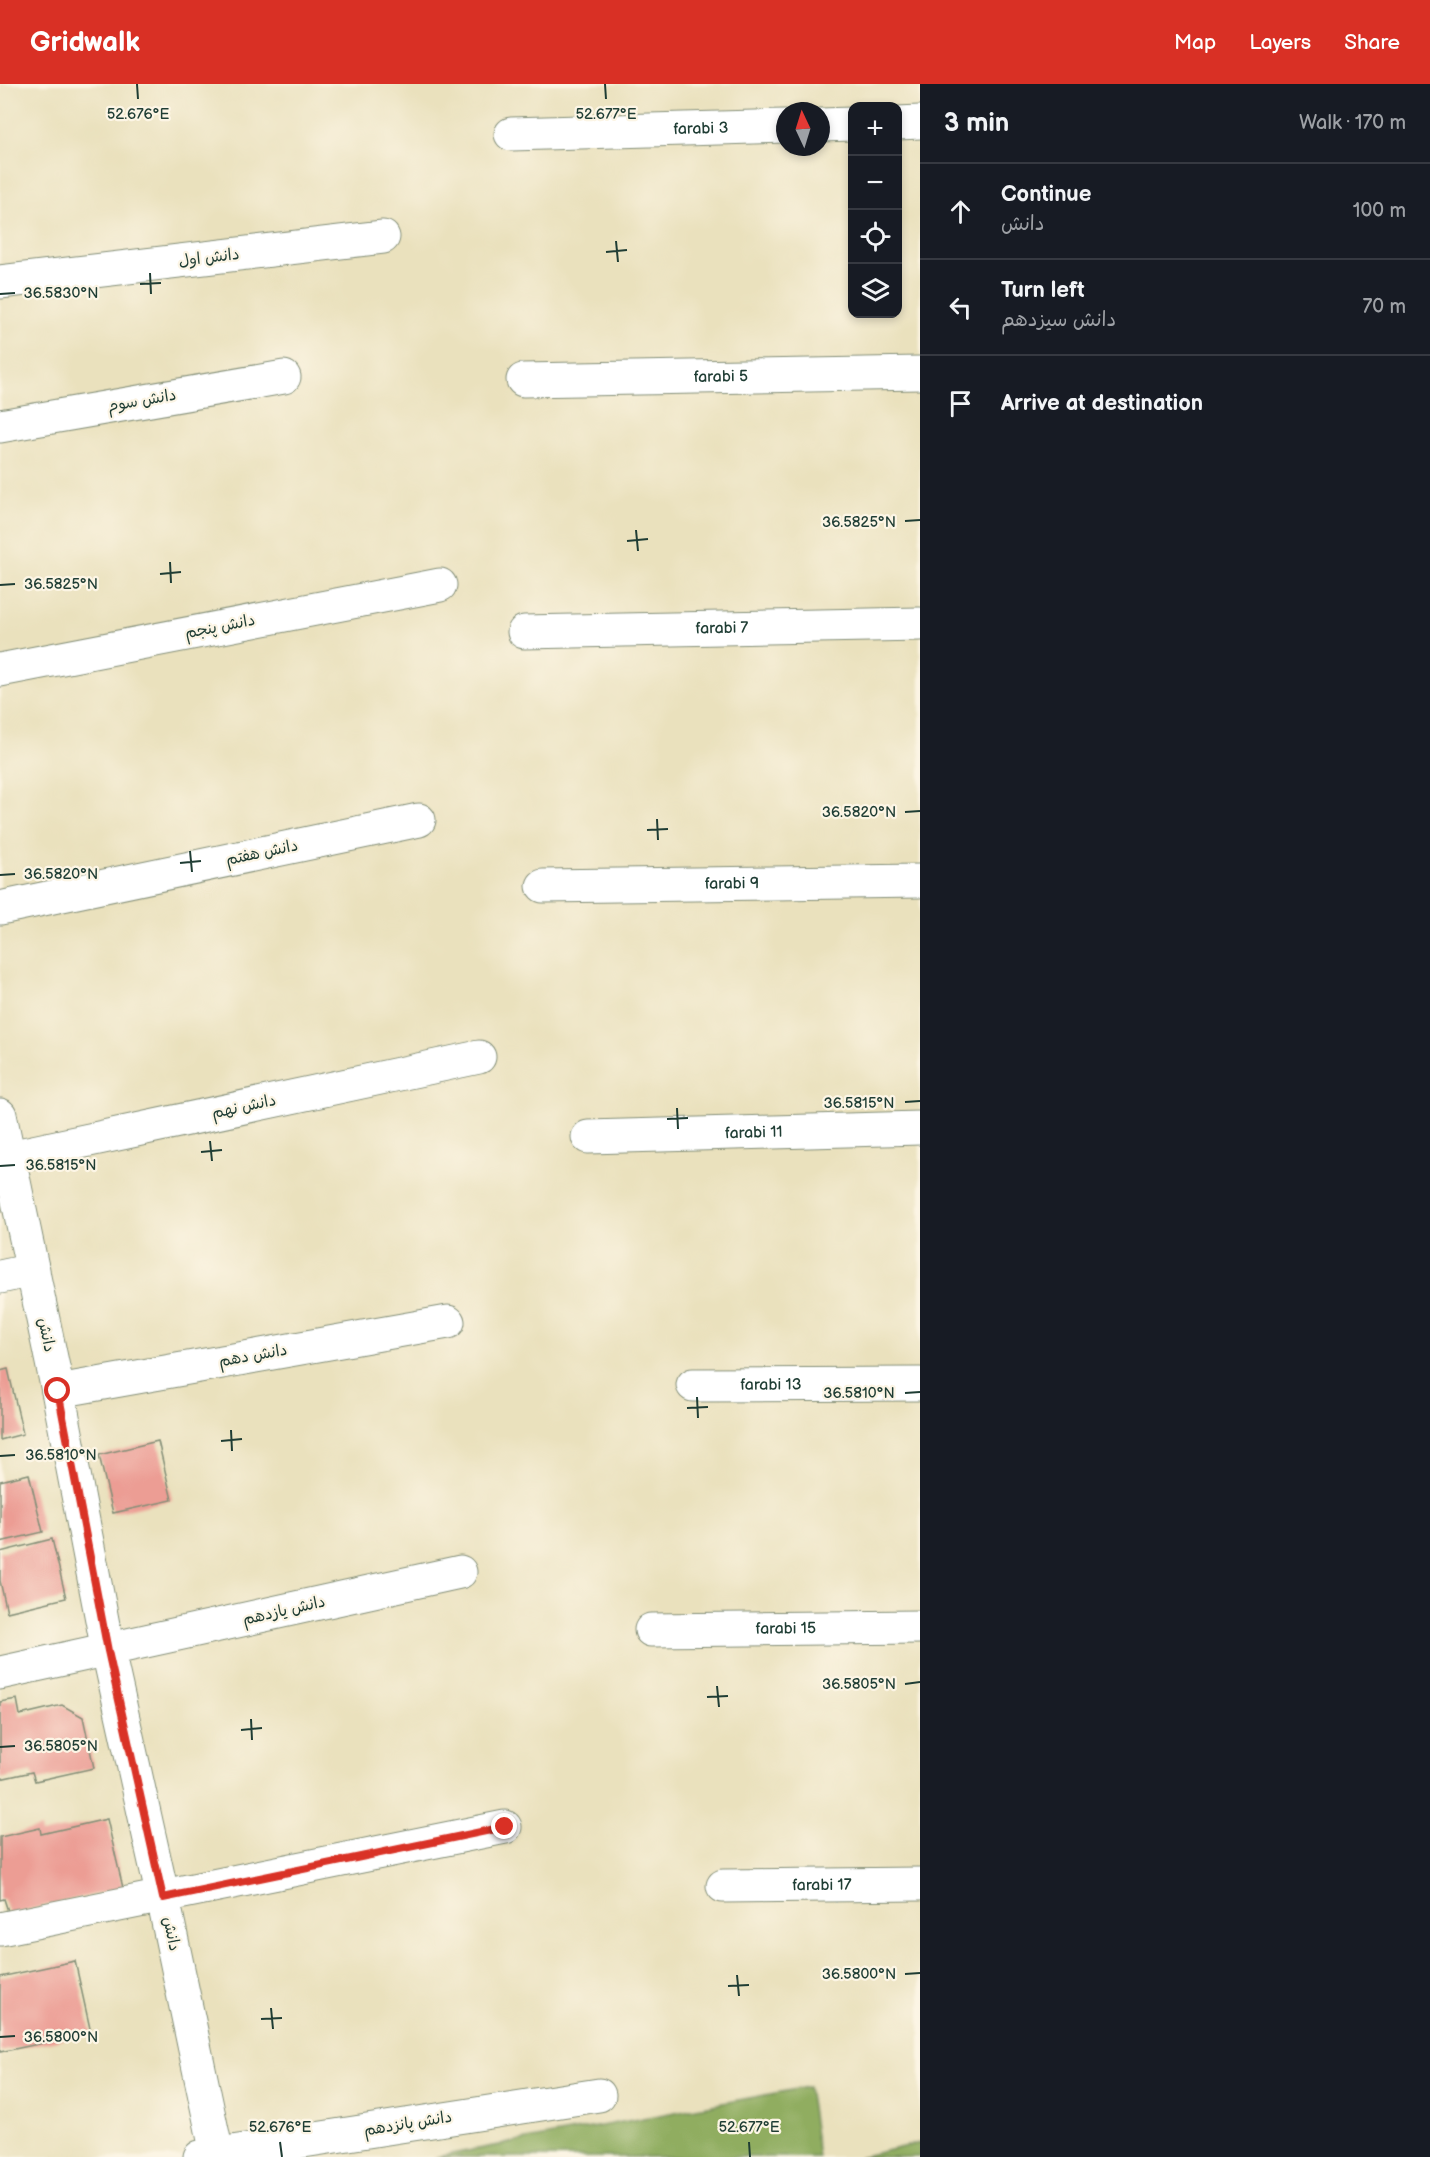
<!DOCTYPE html>
<meta charset="utf-8">
<style>
:root{--surface:#171b24;--page:#20242c;--text:#f1f3f6;--muted:#9ea1a6;--line:#363941;--accent:#d93025}
body{margin:0;font-family:"Balsamiq Sans","Playpen Sans Arabic",sans-serif;background:var(--page);color:var(--text)}
.controls{position:absolute;right:18px;top:18px;display:grid;overflow:hidden;border-radius:12px;box-shadow:0 3px 9px #0003}
.controls button{width:54px;height:54px;display:grid;place-items:center;padding:0;border:0;border-bottom:2px solid var(--line);background:var(--surface);color:var(--text);font:30px sans-serif}
.compass{position:absolute;left:776px;top:18px;width:54px;height:54px;border-radius:50%;background:var(--surface);box-shadow:0 3px 9px #0003;rotate:356deg}
.stop{position:absolute;width:18px;height:18px;margin:-14px;border:4px solid #d93025;border-radius:50%;background:#fff}
.stop.end{background:#d93025;border-color:#fff;box-shadow:0 2px 6px #0008}
.list{margin:0;padding:0;list-style:none}
h2{display:flex;justify-content:space-between;align-items:center;height:78px;margin:0;padding:0 24px;font-size:26px}
h2 small{font-size:20px;font-weight:400;color:var(--muted)}
.list li{display:grid;grid-template-columns:39px 1fr auto;gap:18px;align-items:center;box-sizing:border-box;height:96px;padding:0 24px;border-top:2px solid var(--line)}
.list b{display:block;font-size:22px;white-space:nowrap}
.list p{margin:0;font-size:20px;white-space:nowrap;color:var(--muted)}
.list em{font-size:20px;font-style:normal;color:var(--muted)}
.icon{flex:none;width:33px;height:33px;fill:none;stroke:currentColor;stroke-width:2;stroke-linecap:round;stroke-linejoin:round}
.map{position:relative;flex:none;width:920px;height:2073px;overflow:hidden}
header{display:flex;align-items:center;gap:36px;box-sizing:border-box;height:84px;padding:0 30px;background:var(--accent);color:#fff}
header strong{font-size:28px}
nav{display:flex;gap:33px;margin-inline-start:auto;font-size:21px}
main{display:flex}
aside{flex:1;background:var(--surface)}
.map>svg:first-child{display:block}
.forest{fill:#90ad60;stroke:#58754a;stroke-width:1.5}
.building{fill:#ec9d94}
.lines{fill:none;stroke-linecap:round;stroke-linejoin:round}
.street-casing{stroke:#848f78;stroke-width:35}
.street{stroke:#fff;stroke-width:33}
.route{stroke:#d93025;stroke-width:8}
.ticks{fill:none;stroke:#1f3d34;stroke-width:2}
.labels{text-anchor:middle;dominant-baseline:central;stroke-width:4.5;stroke-linejoin:round;paint-order:stroke}
.street-label{font-size:16px;fill:#1f3d34;stroke:#fcf5e5}
.ticks-label{font-size:15px;text-anchor:middle;fill:#1f3d34;stroke:#fcf5e5;stroke-width:4.5;stroke-linejoin:round;paint-order:stroke}
</style>
<header>
<strong>Gridwalk</strong>
<nav><a>Map</a><a>Layers</a><a>Share</a></nav>
</header>
<main>
<div class="map">
<svg width="920" height="2073" viewBox="0 0 920 2073">
<rect width="100%" height="100%" fill="#fcf5e5"/>
<filter id="ink" filterUnits="userSpaceOnUse"><feTurbulence type="fractalNoise" baseFrequency=".0167" numOctaves="2"/><feDisplacementMap in="SourceGraphic" scale="12" xChannelSelector="R" yChannelSelector="G"/><feConvolveMatrix kernelMatrix="1 2 1 2 8 2 1 2 1" color-interpolation-filters="sRGB"/></filter>
<filter id="wash" filterUnits="userSpaceOnUse"><feTurbulence type="fractalNoise" baseFrequency=".008" numOctaves="4" result="noise"/><feDisplacementMap in="SourceGraphic" scale="24" xChannelSelector="R" yChannelSelector="G"/><feGaussianBlur stdDeviation="1.35" result="paint"/><feColorMatrix in="noise" values="0 0 0 0 0 0 0 0 0 0 0 0 0 0 0 0 0 1.4 0 .05"/><feComposite in="paint" operator="in"/></filter>
<g filter="url(#wash)">
<rect width="100%" height="100%" fill="#eae1bd"/>
<g class="forest">
<polygon points="808,2003 818,2073 436,2073"/>
<polygon points="920,2059 920,2073 859,2073"/>
</g>
<g id="blocks">
<g class="building">
<polygon points="8,1285 23,1350 0,1356 0,1287"/>
<polygon points="158,1357 172,1416 113,1429 99,1371"/>
<polygon points="29,1390 43,1448 0,1458 0,1397"/>
<polygon points="52,1455 66,1514 7,1528 0,1497 0,1468"/>
<polygon points="17,1615 20,1631 62,1621 83,1633 94,1684 35,1697 32,1688 0,1695 0,1618"/>
<polygon points="107,1735 123,1804 9,1830 4,1815 0,1816 0,1753 40,1744 41,1750"/>
<polygon points="75,1877 91,1949 0,1968 0,1893"/>
</g>
</g>
</g>
<g filter="url(#ink)">
<use href="#blocks" fill-opacity="0" stroke="#848f78" stroke-width="1.5"/>
<g class="lines">
<defs>
<g id="street">
<polyline points="898,39 920,38"/>
<polyline points="821,41 852,40"/>
<path id="s1" d="M511,50l274,-8"/>
<polyline points="0,198 383,153"/>
<path id="s2" d="M523,296l397,-7"/>
<polyline points="0,342 284,293"/>
<path id="s3" d="M524,548l396,-8"/>
<polyline points="0,586 440,501"/>
<path id="s4" d="M543,802l377,-5"/>
<polyline points="0,824 419,736"/>
<polyline points="0,1031 58,1307 108,1567 163,1814 217,2070"/>
<path id="s5" d="M588,1053l332,-9"/>
<polyline points="0,1075 479,973"/>
<polyline points="0,1193 33,1186"/>
<path id="s6" d="M693,1301l227,-1"/>
<polyline points="58,1307 448,1238"/>
<path id="s7" d="M651,1546l269,-3"/>
<polyline points="0,1589 460,1488"/>
<path id="s8" d="M723,1802l197,-2"/>
<polyline points="0,1845 505,1743"/>
<polyline points="200,2073 599,2011"/>
</g>
</defs>
<use href="#street" class="street-casing"/>
<use href="#street" class="street"/>
</g>
</g>
<g class="lines" filter="url(#ink)">
<polyline class="route" points="58,1307 108,1567 163,1814 505,1743"/>
</g>
<path class="ticks" d="M137,0l1,15M605,0l1,15M616,157l2,21M606,168l21,-2M150,189l1,21M140,200l21,-1M0,210l15,-1M905,437l15,-1M636,446l2,21M627,457l21,-2M170,478l1,21M160,490l21,-2M0,501l15,-1M905,728l15,-1M657,735l1,21M647,746l21,-1M190,767l2,21M180,779l21,-2M0,791l15,-1M905,1018l15,-1M677,1024l1,21M667,1035l21,-1M210,1057l2,20M201,1068l21,-2M0,1082l15,-1M905,1309l15,-1M697,1313l1,21M687,1324l21,-1M231,1346l1,21M221,1357l21,-2M0,1372l15,-1M905,1600l15,-2M717,1602l2,21M707,1613l21,-1M251,1635l1,21M241,1646l21,-2M0,1663l15,-1M905,1890l15,-1M737,1891l2,21M728,1902l21,-1M271,1924l2,21M261,1935l21,-1M0,1953l15,-1M280,2058l2,15M749,2058l1,15"/>
<g class="labels">
<g class="street-label">
<text stroke="none"><textPath href="#s1" startOffset="190">farabi 3</textPath></text>
<text transform="translate(209 174) rotate(-7)">دانش اول</text>
<text stroke="none"><textPath href="#s2" startOffset="198">farabi 5</textPath></text>
<text transform="translate(142 317) rotate(-10)">دانش سوم</text>
<text transform="translate(220 543) rotate(-11)">دانش پنجم</text>
<text stroke="none"><textPath href="#s3" startOffset="198">farabi 7</textPath></text>
<text transform="translate(262 769) rotate(-12)">دانش هفتم</text>
<text stroke="none"><textPath href="#s4" startOffset="189">farabi 9</textPath></text>
<text transform="translate(244 1023) rotate(-12)">دانش نهم</text>
<text stroke="none"><textPath href="#s5" startOffset="166">farabi 11</textPath></text>
<text transform="translate(46 1251) rotate(78)">دانش</text>
<text transform="translate(253 1272) rotate(-10)">دانش دهم</text>
<text stroke="none"><textPath href="#s6" startOffset="78">farabi 13</textPath></text>
<text transform="translate(284 1527) rotate(-13)">دانش یازدهم</text>
<text stroke="none"><textPath href="#s7" startOffset="135">farabi 15</textPath></text>
<text stroke="none"><textPath href="#s8" startOffset="99">farabi 17</textPath></text>
<text transform="translate(171 1850) rotate(78)">دانش</text>
<text transform="translate(408 2040) rotate(-9)">دانش پانزدهم</text>
</g>
</g>
<g class="ticks-label">
<text x="138" y="35">52.676°E</text>
<text x="606" y="35">52.677°E</text>
<text x="61" y="214">36.5830°N</text>
<text x="859" y="443">36.5825°N</text>
<text x="61" y="505">36.5825°N</text>
<text x="859" y="733">36.5820°N</text>
<text x="61" y="795">36.5820°N</text>
<text x="859" y="1024">36.5815°N</text>
<text x="61" y="1086">36.5815°N</text>
<text x="859" y="1314">36.5810°N</text>
<text x="61" y="1376">36.5810°N</text>
<text x="859" y="1605">36.5805°N</text>
<text x="61" y="1667">36.5805°N</text>
<text x="859" y="1895">36.5800°N</text>
<text x="61" y="1958">36.5800°N</text>
<text x="280" y="2048">52.676°E</text>
<text x="749" y="2048">52.677°E</text>
</g>
</svg>
<div class="controls">
<button>+</button>
<button>−</button>
<button><svg class="icon" aria-label="locate" viewBox="0 0 24 24"><circle cx="12" cy="12" r="6"/><path d="M12 2v4M12 18v4M2 12h4M18 12h4"/></svg></button>
<button><svg class="icon" aria-label="layers" viewBox="0 0 24 24"><path d="M12 4l9 5-9 5-9-5zM3 14l9 5 9-5"/></svg></button>
</div>
<svg class="compass" viewBox="-18 -18 36 36"><path d="M0-13l5 13h-10z" fill="#e53935"/><path d="M0 13l5-13h-10z" fill="#9ea1a6"/></svg>
<div class="stop" style="left:58px;top:1307px"></div>
<div class="stop end" style="left:505px;top:1743px"></div>
</div>
<aside>
<h2>3 min<small>Walk · 170 m</small></h2>
<ul class="list">
<li><svg class="icon" aria-label="ahead" viewBox="0 0 24 24"><path d="M12 20V5M6 11l6-6 6 6"/></svg><div><b>Continue</b><p>دانش</p></div><em>100 m</em></li>
<li><svg class="icon" aria-label="left" viewBox="0 0 24 24"><path d="M17 20v-9H6M10 6l-5 5 5 5"/></svg><div><b>Turn left</b><p>دانش سیزدهم</p></div><em>70 m</em></li>
<li><svg class="icon" aria-label="arrive" viewBox="0 0 24 24"><path d="M6 21V4h12l-3 4 3 4H6"/></svg><div><b>Arrive at destination</b></div></li>
</ul>
</aside>
</main>
